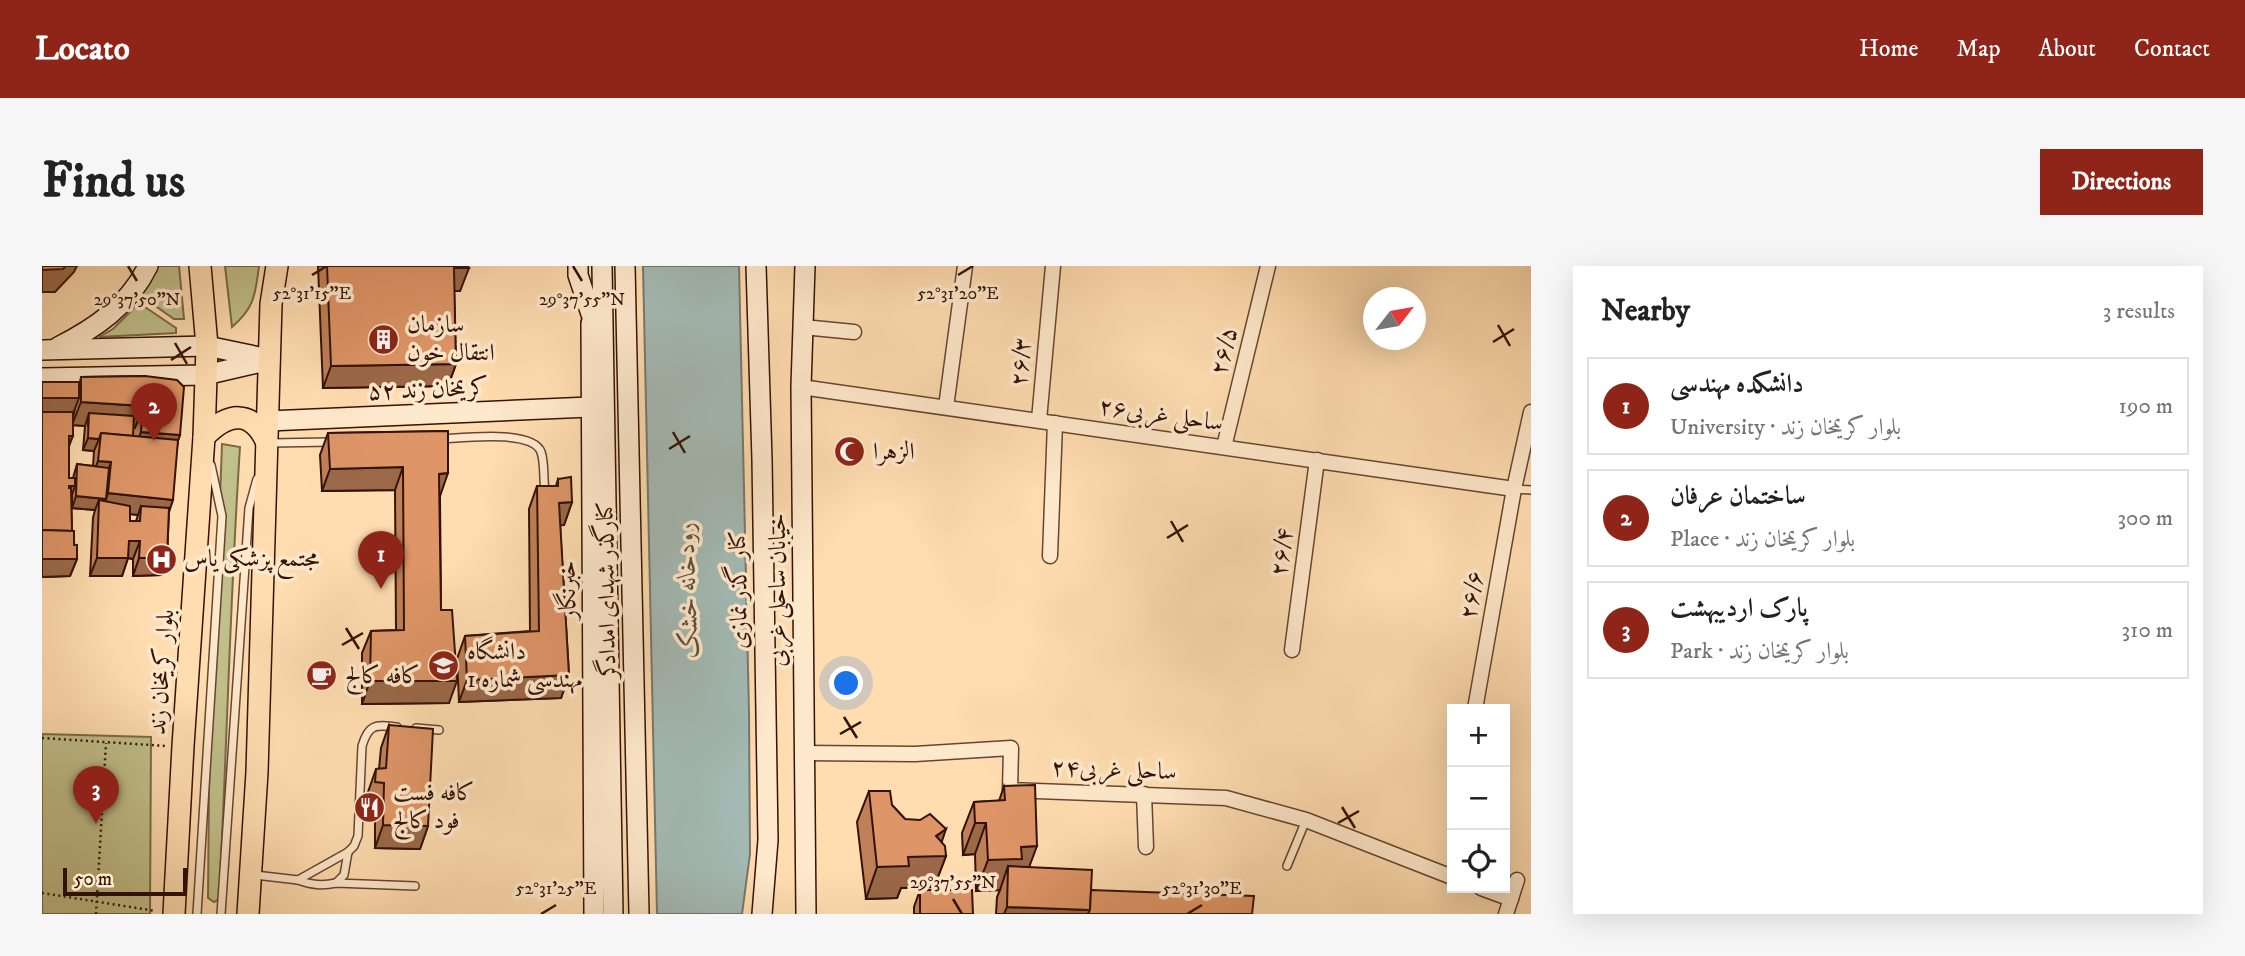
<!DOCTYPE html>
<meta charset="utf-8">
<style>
:root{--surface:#fff;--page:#f6f6f6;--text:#222;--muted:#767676;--line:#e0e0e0;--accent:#8f2418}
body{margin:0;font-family:"IM FELL DW Pica",Amiri,serif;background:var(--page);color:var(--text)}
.controls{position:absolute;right:21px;bottom:21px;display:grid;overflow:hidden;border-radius:0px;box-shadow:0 7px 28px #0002}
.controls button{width:63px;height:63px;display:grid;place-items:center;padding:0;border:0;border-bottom:2px solid var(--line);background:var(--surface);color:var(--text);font:35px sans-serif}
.compass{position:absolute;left:1321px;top:21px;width:63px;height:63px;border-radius:50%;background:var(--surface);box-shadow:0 7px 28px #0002;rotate:59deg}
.scale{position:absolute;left:21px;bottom:18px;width:124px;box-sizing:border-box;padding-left:7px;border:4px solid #341205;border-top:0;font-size:19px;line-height:24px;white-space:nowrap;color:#341205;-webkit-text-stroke:5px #ffe9cc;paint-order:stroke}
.you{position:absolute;left:805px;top:418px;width:24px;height:24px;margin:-18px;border:5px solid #fff;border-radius:50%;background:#1a73e8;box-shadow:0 0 0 10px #1a73e833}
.badge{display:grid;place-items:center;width:46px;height:46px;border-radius:50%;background:var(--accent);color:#fff;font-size:23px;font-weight:700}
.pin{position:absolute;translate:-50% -58px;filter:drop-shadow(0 2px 4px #0008)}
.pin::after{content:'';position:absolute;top:37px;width:24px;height:21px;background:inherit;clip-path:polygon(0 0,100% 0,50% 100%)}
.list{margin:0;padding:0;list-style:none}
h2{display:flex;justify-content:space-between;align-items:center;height:91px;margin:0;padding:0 28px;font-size:30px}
h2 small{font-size:23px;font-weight:400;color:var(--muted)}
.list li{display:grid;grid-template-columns:46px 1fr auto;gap:21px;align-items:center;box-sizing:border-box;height:98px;margin:0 14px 14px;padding:0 14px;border:2px solid var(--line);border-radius:0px}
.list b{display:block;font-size:26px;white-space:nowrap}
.list p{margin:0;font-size:23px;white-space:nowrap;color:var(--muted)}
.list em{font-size:23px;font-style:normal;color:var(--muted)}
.icon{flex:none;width:38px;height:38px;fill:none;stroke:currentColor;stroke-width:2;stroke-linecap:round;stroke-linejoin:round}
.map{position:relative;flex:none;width:1489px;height:648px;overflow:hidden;border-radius:0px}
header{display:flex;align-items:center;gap:42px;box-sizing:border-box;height:98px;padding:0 35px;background:var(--accent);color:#fff}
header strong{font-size:33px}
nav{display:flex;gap:38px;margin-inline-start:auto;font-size:24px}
.intro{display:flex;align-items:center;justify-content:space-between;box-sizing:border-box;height:168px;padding:0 42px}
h1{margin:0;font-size:49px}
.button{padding:18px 32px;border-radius:0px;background:var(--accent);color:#fff;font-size:24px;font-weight:700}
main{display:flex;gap:42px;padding:0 42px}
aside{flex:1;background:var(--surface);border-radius:0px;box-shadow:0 7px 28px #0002}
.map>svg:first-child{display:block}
.green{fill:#c1c08b;stroke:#7a6948;stroke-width:2}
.water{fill:#a3bab4;stroke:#77776e;stroke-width:2}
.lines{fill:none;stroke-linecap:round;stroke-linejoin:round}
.lane-casing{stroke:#674530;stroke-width:10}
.street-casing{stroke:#674530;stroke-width:17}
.secondary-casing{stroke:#341205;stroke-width:22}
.primary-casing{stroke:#341205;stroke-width:24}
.path{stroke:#341205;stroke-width:2.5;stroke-dasharray:2 3.5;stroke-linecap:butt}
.lane{stroke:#ffe9cc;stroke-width:7}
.street{stroke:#ffe9cc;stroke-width:14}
.secondary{stroke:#ffe9cc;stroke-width:19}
.primary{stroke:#ffddb1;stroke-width:21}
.wall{fill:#bf8059;stroke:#341205;stroke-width:2;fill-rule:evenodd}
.shaded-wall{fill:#9b6848;stroke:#341205;stroke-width:2}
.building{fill:#de9567;stroke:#341205;stroke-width:2}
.ticks{fill:none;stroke:#341205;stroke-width:2.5}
.labels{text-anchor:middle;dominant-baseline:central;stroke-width:7;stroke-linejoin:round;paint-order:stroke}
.poi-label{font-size:24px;fill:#341205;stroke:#ffe9cc;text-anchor:start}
.street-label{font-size:24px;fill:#341205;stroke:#ffe9cc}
.water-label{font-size:26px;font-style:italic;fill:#5b4d42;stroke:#ffe9cc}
.ticks-label{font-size:18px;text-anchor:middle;fill:#341205;stroke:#ffe9cc;stroke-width:7;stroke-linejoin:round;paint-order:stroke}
</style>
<header>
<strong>Locato</strong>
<nav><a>Home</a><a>Map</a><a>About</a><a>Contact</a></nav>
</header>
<div class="intro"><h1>Find us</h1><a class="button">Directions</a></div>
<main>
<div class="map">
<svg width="1489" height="648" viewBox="0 0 1489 648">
<rect width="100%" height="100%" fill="#ffddb1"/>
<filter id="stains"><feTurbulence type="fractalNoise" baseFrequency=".00286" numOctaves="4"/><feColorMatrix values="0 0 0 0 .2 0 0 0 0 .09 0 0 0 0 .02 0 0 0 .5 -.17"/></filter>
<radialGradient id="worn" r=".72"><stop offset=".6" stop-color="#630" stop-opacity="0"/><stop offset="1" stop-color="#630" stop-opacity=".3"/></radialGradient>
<g class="green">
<polygon points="115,0 137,0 142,53 132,53 99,30"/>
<path d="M183,0h34c-4,29 -4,41 -27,61z"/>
<polygon points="97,37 134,62 134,67 57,71 71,63"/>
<path d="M180,178l18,3c-10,151 -13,302 -21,452l-5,3 -6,-4 1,-109z"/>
<polygon points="0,468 109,471 108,648 0,648"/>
</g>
<polygon class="water" points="601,0 697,0 707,447 708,588 700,648 615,648"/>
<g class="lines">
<defs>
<g id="lane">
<path d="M399,173c21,-1 92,-10 100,13 4,11 2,27 4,39"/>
<polyline points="228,177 290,176"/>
<polyline points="1472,223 1489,224"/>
<polyline points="374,462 397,464"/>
<polyline points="1245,600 1264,554"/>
<path d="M213,609l43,5 50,-28 6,-6 4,-10 4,-90c7,-23 14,-21 35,-19"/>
<path d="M256,614c14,5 24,6 38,3l79,3"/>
<polyline points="294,617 302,609 306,586"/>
<polyline points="155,648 180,250 169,199"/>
<polyline points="179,648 207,242 215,213"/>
</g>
<g id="street">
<polyline points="761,61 812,66"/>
<polyline points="759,121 1472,223"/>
<polyline points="904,141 923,0"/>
<polyline points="997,154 1011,0"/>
<polyline points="1182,181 1226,0"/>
<polyline points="1008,290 1013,157"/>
<polyline points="1250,384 1275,194"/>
<polyline points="1433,443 1472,223 1489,146"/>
<polyline points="762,487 873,488 969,482 968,524 1184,532 1264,554 1410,611"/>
<polyline points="1102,528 1104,581"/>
<polyline points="1439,622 1469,633"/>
<polyline points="1464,648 1475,614"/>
</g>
<g id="secondary">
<polyline points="536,0 536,9 549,48"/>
<polyline points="560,0 571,648"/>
<polyline points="583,0 597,648"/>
<polyline points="714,0 720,194 726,574 720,648"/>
<polyline points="763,0 759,121 764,648"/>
<polyline points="549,57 552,648"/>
<path d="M16,81c38,-19 71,-42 90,-81"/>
<polyline points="0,84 165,80 222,92"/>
<polyline points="0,112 163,109 228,94"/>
<polyline points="226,155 548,141"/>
</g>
<g id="primary">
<path d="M162,171c24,-25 48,-28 63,6"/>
<polyline points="132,648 141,480 162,171 165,80 158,0"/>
<polyline points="206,648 215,506 229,38 235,0"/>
</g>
</defs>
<use href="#lane" class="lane-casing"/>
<use href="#street" class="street-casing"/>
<use href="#secondary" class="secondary-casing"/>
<use href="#primary" class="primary-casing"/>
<g class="path">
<polyline points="0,472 124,480"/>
<polyline points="0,627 114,645"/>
<polyline points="54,648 64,477"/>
</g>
<use href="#lane" class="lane"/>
<use href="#street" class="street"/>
<use href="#secondary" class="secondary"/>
<use href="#primary" class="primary"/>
</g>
<g class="wall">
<polygon points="276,0 426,0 418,25 412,25 414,98 406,120 281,122"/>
<path d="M103,110l35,59 -2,5 -9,71 -2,47 -6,17 -28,1v-17l-5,-1 -6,18h-32l3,-58 2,-8 -23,-2v-14l-1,2 1,35 5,28 -7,17 -28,1 39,-200zM31,159l12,1 -2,24 11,1 -1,15 -16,-2 -4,14h-4v-31zM88,248l8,1 -2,6h-6z"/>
<polygon points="406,165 398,230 399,344 407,437 320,438 320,387 329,365 354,364 353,224 280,225 278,189 286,167"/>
<polygon points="516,213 530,236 522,259 518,259 527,409 519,432 417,436 415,393 423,370 488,365 487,243 495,220 514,220"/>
<polygon points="347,459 386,560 378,583 333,582 333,540 325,539 326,526 334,503 337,503 339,482"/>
<polygon points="962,520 987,601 1049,624 1210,648 954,648 955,631 958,624 934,625 933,588 921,589 920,567 932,536 957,535"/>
<polygon points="827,525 850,539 863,553 899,576 904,590 892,621 859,622 855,632 824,633 815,556"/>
<polygon points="878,624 931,648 872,648 872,641"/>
</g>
<g class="shaded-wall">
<polygon points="24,0 35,0 32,6 13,26 0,26 0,4"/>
<polygon points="412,2 427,2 418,25 404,25"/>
<polygon points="414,98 406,120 281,122 289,100"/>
<polygon points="0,132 37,132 30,150 0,150"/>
<polygon points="39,136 101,140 93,162 46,160 47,147 43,160 30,159"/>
<polygon points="99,166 138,169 130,192 91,188"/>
<polygon points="27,170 31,170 26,182"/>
<polygon points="46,172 57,173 52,185 41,184"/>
<polygon points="56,195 69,196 63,214 49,213"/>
<polygon points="361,201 353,224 280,225 288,203"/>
<polygon points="406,207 398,230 389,231 397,208"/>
<polygon points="27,220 33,220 29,232"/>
<polygon points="66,227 131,234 125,252 99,240 96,249 60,245"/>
<polygon points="34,230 64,233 60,245 57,234 53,244 30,242"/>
<polygon points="530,236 522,259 509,260 517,237"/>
<polygon points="87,275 98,275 91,293 86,292 80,310 48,310 55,292"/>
<polygon points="97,292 125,292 119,309 91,310"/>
<polygon points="0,293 35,293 28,310 0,311"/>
<polygon points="527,409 519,432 417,436 425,414"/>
<polygon points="328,415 415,415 407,437 320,438"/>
<polygon points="933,557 944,557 933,588 921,589"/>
<polygon points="341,559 386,560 378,583 333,582"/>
<polygon points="904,563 895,590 904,590 892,621 859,622 855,632 824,633 835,601 866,591"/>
<polygon points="995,580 983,612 966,600 958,624 934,625 946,594 979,581"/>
<polygon points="965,641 1048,644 1046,648 962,648"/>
</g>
<g class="building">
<polygon points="0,0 24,0 21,3 0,4"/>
<polygon points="285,0 426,0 427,2 412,2 414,98 289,100"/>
<polygon points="103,110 135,114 142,121 138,169 99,166 101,140 39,136 39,111"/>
<rect x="0" y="116" width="37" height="16"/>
<polygon points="0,146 31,146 31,170 27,170 27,212 33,212 33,220 27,220 27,222 29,222 30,265 0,264"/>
<polygon points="47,147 92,150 91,170 59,167 57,173 46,172"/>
<polygon points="406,165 406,207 397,208 399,344 410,344 415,415 328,415 329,365 362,364 361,201 288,203 286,167"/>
<polygon points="59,167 136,174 131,234 66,227 69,196 56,195"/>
<polygon points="35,198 67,202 64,233 34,230"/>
<polygon points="529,211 530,236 517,237 527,409 425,414 423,370 497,365 495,220 516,220 516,213"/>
<polygon points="57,234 88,240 88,255 98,255 99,240 127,242 125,292 97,292 98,275 87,275 86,292 55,292"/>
<polygon points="0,264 32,265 32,279 35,279 35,293 0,293"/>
<polygon points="347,459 391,463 386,560 341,559 342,517 333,516 334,503 344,502"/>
<polygon points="993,519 995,580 979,581 980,593 946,594 944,557 933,557 932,536 963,534 962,520"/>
<polygon points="827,525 848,525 850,539 863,553 878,554 888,548 904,563 894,570 903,580 904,590 866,591 867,600 835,601"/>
<polygon points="966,600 1050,604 1048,644 965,641"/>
<polygon points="878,624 930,624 931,648 878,648"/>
<polygon points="1049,624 1212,630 1210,648 1046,648 1048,644"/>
</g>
<path class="ticks" d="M86,0l9,15M531,0l9,15M270,9l15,-9M916,9l15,-9M1456,59l12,21M1451,76l21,-13M133,77l12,21M129,94l20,-13M631,166l12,21M627,183l21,-13M1129,255l12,21M1125,272l21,-13M304,362l13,21M300,379l21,-12M802,451l13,21M798,468l21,-12M1300,541l13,21M1296,557l21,-12M911,633l9,15M499,648l15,-9M1145,648l15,-9"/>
<defs>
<symbol id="building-disc" viewBox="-11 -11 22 22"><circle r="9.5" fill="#8f2418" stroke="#ffe9cc"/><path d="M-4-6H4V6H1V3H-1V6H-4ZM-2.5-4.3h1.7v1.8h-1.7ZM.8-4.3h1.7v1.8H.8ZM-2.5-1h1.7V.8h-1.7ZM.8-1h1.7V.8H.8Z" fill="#fff"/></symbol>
<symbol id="mosque-disc" viewBox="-11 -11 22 22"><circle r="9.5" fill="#8f2418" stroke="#ffe9cc"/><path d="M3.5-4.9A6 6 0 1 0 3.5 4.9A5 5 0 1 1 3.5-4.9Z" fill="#fff"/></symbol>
<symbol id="hospital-disc" viewBox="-11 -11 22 22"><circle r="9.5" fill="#8f2418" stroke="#ffe9cc"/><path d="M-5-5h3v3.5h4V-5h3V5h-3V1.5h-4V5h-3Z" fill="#fff"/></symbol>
<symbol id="university-disc" viewBox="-11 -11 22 22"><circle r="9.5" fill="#8f2418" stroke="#ffe9cc"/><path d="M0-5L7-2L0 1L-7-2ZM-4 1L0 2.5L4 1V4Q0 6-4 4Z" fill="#fff"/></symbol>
<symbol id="cafe-disc" viewBox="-11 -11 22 22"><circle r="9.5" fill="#8f2418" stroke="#ffe9cc"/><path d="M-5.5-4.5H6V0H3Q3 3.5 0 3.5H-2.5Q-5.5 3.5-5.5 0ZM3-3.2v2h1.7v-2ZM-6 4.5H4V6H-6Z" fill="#fff"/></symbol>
<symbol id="restaurant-disc" viewBox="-11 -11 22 22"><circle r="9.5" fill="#8f2418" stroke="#ffe9cc"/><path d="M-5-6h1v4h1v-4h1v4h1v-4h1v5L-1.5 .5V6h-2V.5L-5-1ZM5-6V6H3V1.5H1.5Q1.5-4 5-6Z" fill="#fff"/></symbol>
</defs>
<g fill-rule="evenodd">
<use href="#building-disc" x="324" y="56" width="35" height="35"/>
<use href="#mosque-disc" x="790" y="168" width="35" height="35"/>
<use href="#hospital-disc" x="102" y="276" width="35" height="35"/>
<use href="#university-disc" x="384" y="382" width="35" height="35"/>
<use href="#cafe-disc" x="262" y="392" width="35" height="35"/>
<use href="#restaurant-disc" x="310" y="524" width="35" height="35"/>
</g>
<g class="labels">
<g class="poi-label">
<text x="365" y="59">سازمان<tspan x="365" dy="28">انتقال خون</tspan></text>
<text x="831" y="186">الزهرا</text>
<text x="142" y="293">مجتمع پزشکی یاس</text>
<text x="425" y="386">دانشگاه<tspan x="425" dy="28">مهندسی شماره 1</tspan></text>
<text x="303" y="410">کافه کالج</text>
<text x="351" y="527">کافه فست<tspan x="351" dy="28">فود کالج</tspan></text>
</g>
<g class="street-label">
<text transform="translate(1182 85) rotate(-76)">۲۶/۵</text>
<text transform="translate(979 96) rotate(-85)">۲۶/۳</text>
<text transform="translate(386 124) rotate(-2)">کریمخان زند ۵۲</text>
<text transform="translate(1119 149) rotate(8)">ساحلی غربی۲۶</text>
<text transform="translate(1240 286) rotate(-82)">۲۶/۴</text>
<text transform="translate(526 324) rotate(-91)">خبرنگار</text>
<text transform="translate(565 324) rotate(-91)">کنارگذر شهدای امدادگر</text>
<text transform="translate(697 324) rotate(-91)">کنار گذر نمازی</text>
<text transform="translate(736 324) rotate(-90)">خیابان ساحلی غربی</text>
<text transform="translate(1430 329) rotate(-80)">۲۶/۶</text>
<text transform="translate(120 406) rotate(-86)">بلوار کریمخان زند</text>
<text transform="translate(1072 504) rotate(2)">ساحلی غربی۲۴</text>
</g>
<g class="water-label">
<text transform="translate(646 324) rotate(-92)">رودخانه خشک</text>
</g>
</g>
<g class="ticks-label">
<text x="270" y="33">52°31'15"E</text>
<text x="916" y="33">52°31'20"E</text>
<text x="95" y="39">29°37'50"N</text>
<text x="540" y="39">29°37'55"N</text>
<text x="911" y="622">29°37'55"N</text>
<text x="514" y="628">52°31'25"E</text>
<text x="1160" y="628">52°31'30"E</text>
</g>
<rect width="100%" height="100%" filter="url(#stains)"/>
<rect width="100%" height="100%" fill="url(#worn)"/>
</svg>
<div class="controls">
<button>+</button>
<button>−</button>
<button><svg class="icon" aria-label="locate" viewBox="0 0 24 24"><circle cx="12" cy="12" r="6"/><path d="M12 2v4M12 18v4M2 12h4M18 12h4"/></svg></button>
</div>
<svg class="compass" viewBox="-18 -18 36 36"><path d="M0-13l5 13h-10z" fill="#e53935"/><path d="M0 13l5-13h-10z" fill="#767676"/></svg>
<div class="scale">50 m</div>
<div class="you"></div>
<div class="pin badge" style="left:339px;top:323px">1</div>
<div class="pin badge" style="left:112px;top:175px">2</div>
<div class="pin badge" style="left:54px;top:558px">3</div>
</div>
<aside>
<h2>Nearby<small>3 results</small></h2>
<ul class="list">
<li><span class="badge">1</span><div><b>دانشکده مهندسی</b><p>University · بلوار کریمخان زند</p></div><em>190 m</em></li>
<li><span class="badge">2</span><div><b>ساختمان عرفان</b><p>Place · بلوار کریمخان زند</p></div><em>300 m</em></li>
<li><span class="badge">3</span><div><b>پارک اردیبهشت</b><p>Park · بلوار کریمخان زند</p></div><em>310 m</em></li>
</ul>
</aside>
</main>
